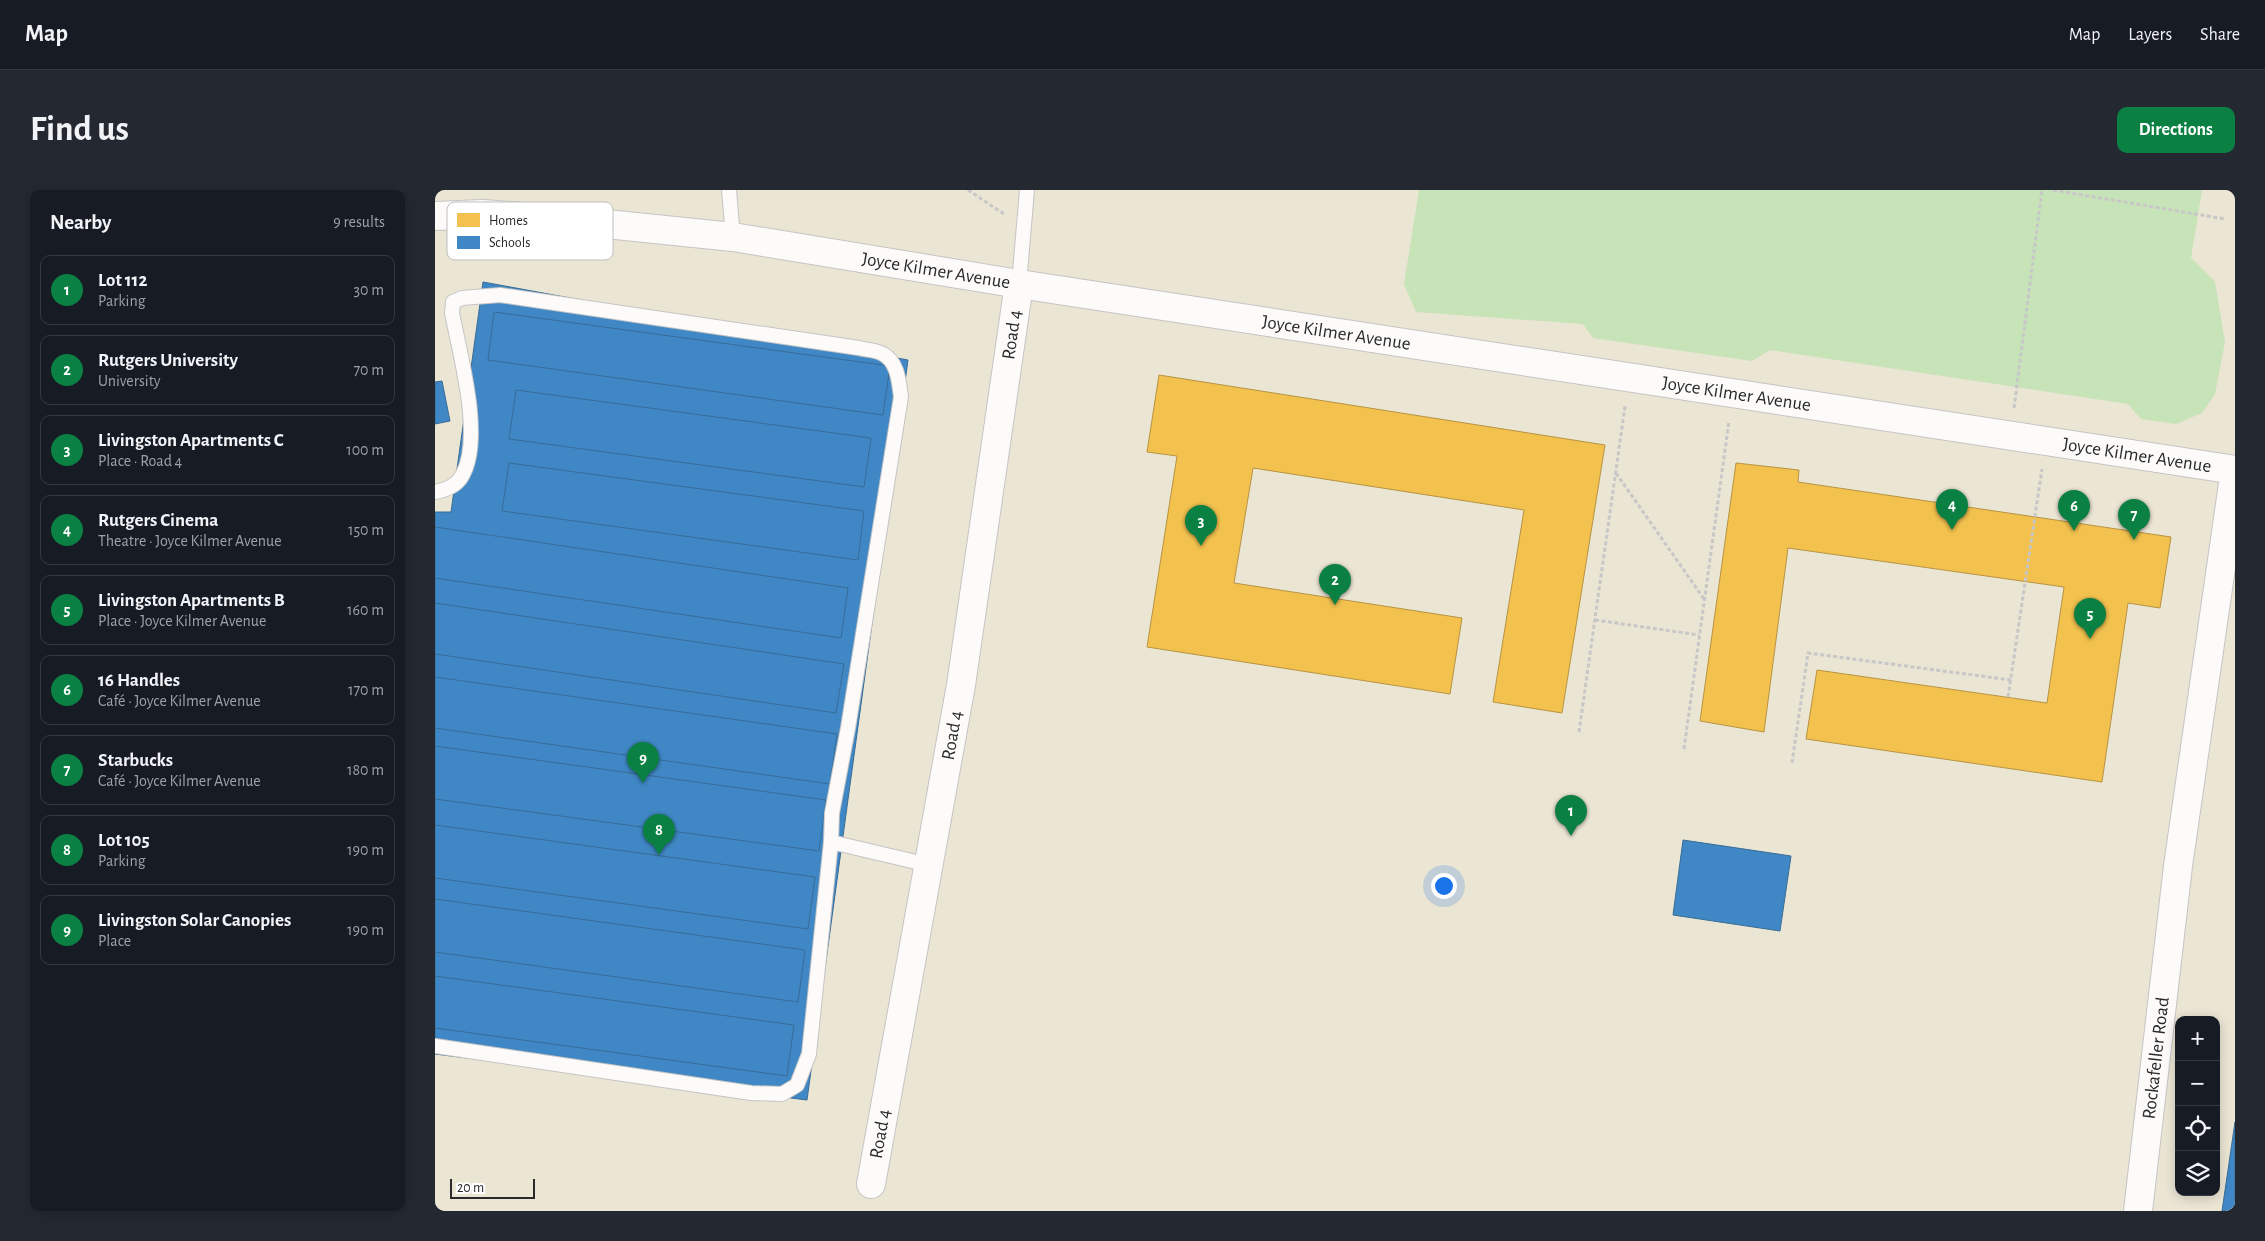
<!DOCTYPE html>
<meta charset="utf-8">
<style>
:root{--surface:#171b24;--page:#242831;--text:#f1f3f6;--muted:#9ea1a6;--line:#363941;--accent:#0b8043}
body{margin:0;font-family:"Alegreya Sans",sans-serif;background:var(--page);color:var(--text)}
.controls{position:absolute;right:15px;bottom:15px;display:grid;overflow:hidden;border-radius:10px;box-shadow:0 2px 12px #0003}
.controls button{width:45px;height:45px;display:grid;place-items:center;padding:0;border:0;border-bottom:1px solid var(--line);background:var(--surface);color:var(--text);font:25px sans-serif}
.scale{position:absolute;left:15px;bottom:12px;width:85px;box-sizing:border-box;padding-left:5px;border:2px solid #2a2a2a;border-top:0;font-size:14px;line-height:18px;white-space:nowrap;color:#2a2a2a;-webkit-text-stroke:4px #fff;paint-order:stroke}
.you{position:absolute;left:1008px;top:695px;width:18px;height:18px;margin:-12px;border:4px solid #fff;border-radius:50%;background:#1a73e8;box-shadow:0 0 0 8px #1a73e833}
.badge{display:grid;place-items:center;width:32px;height:32px;border-radius:50%;background:var(--accent);color:#fff;font-size:16px;font-weight:700}
.pin{position:absolute;translate:-50% -41px;filter:drop-shadow(0 1px 2px #0008)}
.pin::after{content:'';position:absolute;top:26px;width:18px;height:15px;background:inherit;clip-path:polygon(0 0,100% 0,50% 100%)}
.list{margin:0;padding:0;list-style:none}
h2{display:flex;justify-content:space-between;align-items:center;height:65px;margin:0;padding:0 20px;font-size:21px}
h2 small{font-size:16px;font-weight:400;color:var(--muted)}
.list li{display:grid;grid-template-columns:32px 1fr auto;gap:15px;align-items:center;box-sizing:border-box;height:70px;margin:0 10px 10px;padding:0 10px;border:1px solid var(--line);border-radius:10px}
.list b{display:block;font-size:19px;white-space:nowrap}
.list p{margin:0;font-size:16px;white-space:nowrap;color:var(--muted)}
.list em{font-size:16px;font-style:normal;color:var(--muted)}
.icon{flex:none;width:28px;height:28px;fill:none;stroke:currentColor;stroke-width:2;stroke-linecap:round;stroke-linejoin:round}
.map{position:relative;flex:none;width:1800px;height:1021px;overflow:hidden;border-radius:10px}
header{display:flex;align-items:center;gap:30px;box-sizing:border-box;height:70px;padding:0 25px;background:var(--surface);border-bottom:1px solid var(--line)}
header strong{font-size:24px}
nav{display:flex;gap:28px;margin-inline-start:auto;font-size:18px}
.intro{display:flex;align-items:center;justify-content:space-between;box-sizing:border-box;height:120px;padding:0 30px}
h1{margin:0;font-size:35px}
.button{padding:12px 22px;border-radius:10px;background:var(--accent);color:#fff;font-size:18px;font-weight:700}
main{display:flex;gap:30px;padding:0 30px}
aside{flex:1;background:var(--surface);border-radius:10px;box-shadow:0 2px 12px #0003}
.map>svg:first-child{display:block}
.education{fill:#ebe5d4;fill-rule:evenodd}
.green{fill:#c7e3b8}
.homes{fill:#f2c14e;stroke:#b69443}
.schools{fill:#3f88c5;stroke:#396c96}
.lines{fill:none;stroke-linecap:round;stroke-linejoin:round}
.lane-casing{stroke:#c6c4c4;stroke-width:16}
.street-casing{stroke:#c6c4c4;stroke-width:30}
.path{stroke:#c8c7c7;stroke-width:3;stroke-dasharray:4 2.5;stroke-linecap:butt}
.lane{stroke:#fcfbfa;stroke-width:14}
.street{stroke:#fcfbfa;stroke-width:28}
.labels{text-anchor:middle;dominant-baseline:central;stroke-width:5;stroke-linejoin:round;paint-order:stroke}
.street-label{font-size:19px;fill:#2a2a2a;stroke:#fff}
.key{fill:#fff;stroke:#bfbfbf;stroke-width:1}
.key-label{font-size:14px;fill:#2a2a2a}
</style>
<header>
<strong>Map</strong>
<nav><a>Map</a><a>Layers</a><a>Share</a></nav>
</header>
<div class="intro"><h1>Find us</h1><a class="button">Directions</a></div>
<main>
<aside>
<h2>Nearby<small>9 results</small></h2>
<ul class="list">
<li><span class="badge">1</span><div><b>Lot 112</b><p>Parking</p></div><em>30 m</em></li>
<li><span class="badge">2</span><div><b>Rutgers University</b><p>University</p></div><em>70 m</em></li>
<li><span class="badge">3</span><div><b>Livingston Apartments C</b><p>Place · Road 4</p></div><em>100 m</em></li>
<li><span class="badge">4</span><div><b>Rutgers Cinema</b><p>Theatre · Joyce Kilmer Avenue</p></div><em>150 m</em></li>
<li><span class="badge">5</span><div><b>Livingston Apartments B</b><p>Place · Joyce Kilmer Avenue</p></div><em>160 m</em></li>
<li><span class="badge">6</span><div><b>16 Handles</b><p>Café · Joyce Kilmer Avenue</p></div><em>170 m</em></li>
<li><span class="badge">7</span><div><b>Starbucks</b><p>Café · Joyce Kilmer Avenue</p></div><em>180 m</em></li>
<li><span class="badge">8</span><div><b>Lot 105</b><p>Parking</p></div><em>190 m</em></li>
<li><span class="badge">9</span><div><b>Livingston Solar Canopies</b><p>Place</p></div><em>190 m</em></li>
</ul>
</aside>
<div class="map">
<svg width="1800" height="1021" viewBox="0 0 1800 1021">
<rect width="100%" height="100%" fill="#e8e5df"/>
<path class="education" d="M0,0h1800v1021h-1800zM1744,830h37v172h-37z"/>
<polygon class="green" points="984,0 1767,0 1756,68 1780,92 1790,152 1780,204 1767,223 1741,234 1706,229 1693,214 1335,160 1317,171 1158,148 1148,134 981,122 969,94"/>
<g class="homes">
<polygon points="724,185 1170,255 1127,523 1058,512 1089,320 818,278 799,393 1027,428 1015,504 712,457 742,266 712,262"/>
<polygon points="1301,273 1364,280 1363,292 1736,347 1725,418 1693,413 1667,592 1371,549 1382,480 1612,513 1629,397 1353,358 1329,542 1265,531"/>
</g>
<g class="schools">
<polygon points="48,92 473,170 372,910 0,864 0,322 16,322"/>
<polygon points="59,122 455,176 448,225 53,170"/>
<polygon points="7,191 15,231 0,234 0,192"/>
<polygon points="81,200 436,248 429,297 74,249"/>
<polygon points="74,273 429,321 423,370 67,321"/>
<polygon points="0,337 413,398 406,448 0,388"/>
<polygon points="0,413 409,474 401,523 0,464"/>
<polygon points="0,487 402,544 395,594 0,538"/>
<polygon points="0,556 391,610 384,661 0,609"/>
<polygon points="0,635 380,687 373,739 0,688"/>
<polygon points="1248,650 1356,666 1345,741 1238,725"/>
<polygon points="0,709 370,760 363,812 0,762"/>
<polygon points="0,786 359,835 352,886 0,838"/>
<polygon points="1800,932 1800,1021 1787,1021"/>
</g>
<g class="lines">
<defs>
<g id="lane">
<polyline points="294,0 298,47"/>
<polyline points="584,94 592,0"/>
<path d="M0,302c11,-2 23,-7 28,-18 20,-38 -3,-119 -11,-161l1,-11 9,-4 38,-3 359,53c7,2 17,2 24,6 15,8 16,29 18,43l-53,331 -16,85 -1,29 98,23"/>
<polyline points="0,856 316,903 347,904 362,895 374,864 396,652"/>
</g>
<g id="street">
<path id="s1" d="M0,26l48,-2 84,6 166,17 286,47 1216,186"/>
<path id="s2" d="M436,994l90,-499 58,-401"/>
<path id="s3" d="M1703,1021l40,-345 57,-396"/>
</g>
</defs>
<use href="#lane" class="lane-casing"/>
<use href="#street" class="street-casing"/>
<g class="path">
<polyline points="533,0 569,24"/>
<polyline points="1618,0 1790,29"/>
<polyline points="1579,218 1607,0"/>
<polyline points="1181,283 1269,409"/>
<polyline points="1160,430 1264,445"/>
<polyline points="1573,507 1607,279"/>
<polyline points="1144,542 1190,216"/>
<polyline points="1249,559 1294,231"/>
<polyline points="1357,573 1373,463 1576,490"/>
</g>
<use href="#lane" class="lane"/>
<use href="#street" class="street"/>
</g>
<g class="labels">
<g class="street-label">
<text stroke="none"><textPath href="#s1" startOffset="505">Joyce Kilmer Avenue</textPath></text>
<text stroke="none"><textPath href="#s1" startOffset="910">Joyce Kilmer Avenue</textPath></text>
<text stroke="none"><textPath href="#s2" startOffset="861">Road 4</textPath></text>
<text stroke="none"><textPath href="#s1" startOffset="1315">Joyce Kilmer Avenue</textPath></text>
<text stroke="none"><textPath href="#s1" startOffset="1720">Joyce Kilmer Avenue</textPath></text>
<text stroke="none"><textPath href="#s2" startOffset="456">Road 4</textPath></text>
<text stroke="none"><textPath href="#s3" startOffset="154">Rockafeller Road</textPath></text>
<text stroke="none"><textPath href="#s2" startOffset="51">Road 4</textPath></text>
</g>
</g>
<rect x="12" y="12" width="166" height="58" rx="8" class="key"/>
<rect x="22" y="23" width="23" height="14" fill="#f2c14e"/>
<rect x="22" y="46" width="23" height="13" fill="#3f88c5"/>
<g class="key-label">
<text x="54" y="35">Homes</text>
<text x="54" y="57">Schools</text>
</g>
</svg>
<div class="controls">
<button>+</button>
<button>−</button>
<button><svg class="icon" aria-label="locate" viewBox="0 0 24 24"><circle cx="12" cy="12" r="6"/><path d="M12 2v4M12 18v4M2 12h4M18 12h4"/></svg></button>
<button><svg class="icon" aria-label="layers" viewBox="0 0 24 24"><path d="M12 4l9 5-9 5-9-5zM3 14l9 5 9-5"/></svg></button>
</div>
<div class="scale">20 m</div>
<div class="you"></div>
<div class="pin badge" style="left:1136px;top:646px">1</div>
<div class="pin badge" style="left:900px;top:415px">2</div>
<div class="pin badge" style="left:766px;top:356px">3</div>
<div class="pin badge" style="left:1517px;top:340px">4</div>
<div class="pin badge" style="left:1655px;top:449px">5</div>
<div class="pin badge" style="left:1639px;top:341px">6</div>
<div class="pin badge" style="left:1699px;top:350px">7</div>
<div class="pin badge" style="left:224px;top:665px">8</div>
<div class="pin badge" style="left:208px;top:593px">9</div>
</div>
</main>
